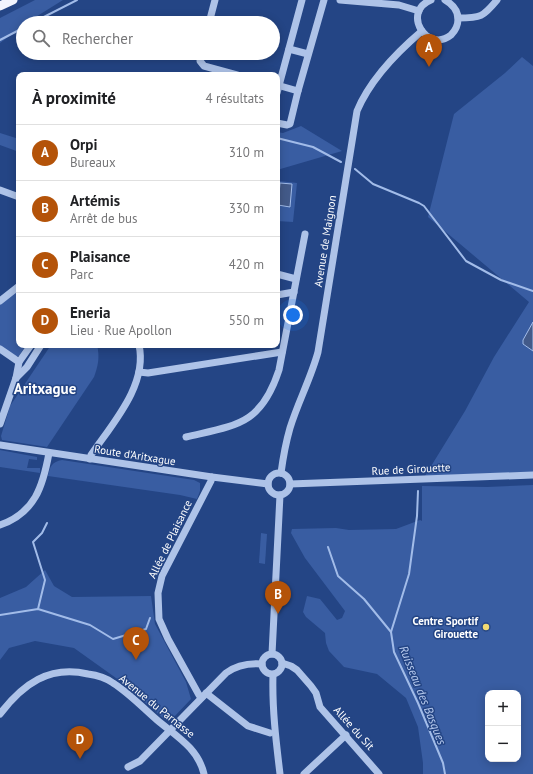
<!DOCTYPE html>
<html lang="fr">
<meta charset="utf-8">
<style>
:root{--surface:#fff;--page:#f2f2f2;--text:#202124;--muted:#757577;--line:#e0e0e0;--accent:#b45309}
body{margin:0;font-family:"PT Sans",sans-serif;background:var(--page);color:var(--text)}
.controls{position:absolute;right:12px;bottom:12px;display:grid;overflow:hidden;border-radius:8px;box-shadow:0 2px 10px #0003}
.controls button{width:36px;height:36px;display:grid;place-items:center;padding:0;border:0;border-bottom:1px solid var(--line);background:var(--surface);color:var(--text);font:20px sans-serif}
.you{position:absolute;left:293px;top:315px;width:14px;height:14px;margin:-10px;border:3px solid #fff;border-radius:50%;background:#1a73e8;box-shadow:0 0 0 6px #1a73e833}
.badge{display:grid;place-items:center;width:26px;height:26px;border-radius:50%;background:var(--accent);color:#fff;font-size:13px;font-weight:700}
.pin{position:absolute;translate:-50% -33px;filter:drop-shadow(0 1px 2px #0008)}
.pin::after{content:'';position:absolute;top:21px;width:14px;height:12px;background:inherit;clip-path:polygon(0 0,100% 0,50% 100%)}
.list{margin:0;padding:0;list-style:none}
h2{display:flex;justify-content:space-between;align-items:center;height:52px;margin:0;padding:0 16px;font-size:17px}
h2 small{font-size:13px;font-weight:400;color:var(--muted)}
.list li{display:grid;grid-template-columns:26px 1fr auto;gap:12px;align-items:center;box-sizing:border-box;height:56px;padding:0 16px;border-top:1px solid var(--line)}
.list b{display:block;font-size:15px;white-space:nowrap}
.list p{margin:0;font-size:13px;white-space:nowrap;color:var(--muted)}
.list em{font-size:13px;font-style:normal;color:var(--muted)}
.icon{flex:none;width:22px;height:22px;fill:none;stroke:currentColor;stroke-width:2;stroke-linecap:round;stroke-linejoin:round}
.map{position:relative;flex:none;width:533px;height:774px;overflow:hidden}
.search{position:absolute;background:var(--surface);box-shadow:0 2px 10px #0003;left:16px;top:16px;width:264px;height:44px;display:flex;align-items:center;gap:10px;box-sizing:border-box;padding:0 14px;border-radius:22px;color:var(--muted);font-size:15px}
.panel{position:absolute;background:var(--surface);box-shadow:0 2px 10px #0003;left:16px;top:72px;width:264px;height:276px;border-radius:8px}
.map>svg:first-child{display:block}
.green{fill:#395da2;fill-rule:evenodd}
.water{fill:#435a89;stroke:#a2bce9}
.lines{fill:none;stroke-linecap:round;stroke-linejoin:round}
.stream{stroke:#a2bce9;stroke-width:2}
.minor{stroke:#aec3e8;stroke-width:7}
.major{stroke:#f1f4fe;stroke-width:9}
.poi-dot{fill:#f2da72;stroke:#244585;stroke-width:1.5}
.labels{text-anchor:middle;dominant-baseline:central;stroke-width:3;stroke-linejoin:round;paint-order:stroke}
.street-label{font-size:11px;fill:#fff;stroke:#244585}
.poi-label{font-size:11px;font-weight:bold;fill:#fff;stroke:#244585;text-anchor:end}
.water-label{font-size:12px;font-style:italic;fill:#bacdf0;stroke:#244585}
.district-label{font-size:15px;font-weight:bold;fill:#fff;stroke:#244585}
</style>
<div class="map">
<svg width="533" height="774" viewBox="0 0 533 774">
<rect width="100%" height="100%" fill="#244585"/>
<g class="green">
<polygon points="35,0 63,0 26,23 23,23 23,26 0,43 0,18"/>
<polygon points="522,57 533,66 533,472 425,476 465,411 494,357 529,302 428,217 454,114 505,73"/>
<polygon points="301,126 342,151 277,170 277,132 283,133"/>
<polygon points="0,133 19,139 19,152 0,145"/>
<polygon points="279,181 297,183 293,222 277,221"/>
<polygon points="19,289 19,345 26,345 19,356 16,356 0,346 0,305"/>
<path d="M51,345h46c3,12 1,21 -3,32l-47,70 -45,-7 -1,-4 9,-30z"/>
<polygon points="0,450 37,457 37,460 29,459 27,468 40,468 40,473 0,467"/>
<path d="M62,460l132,20 6,3v8l-3,8 -17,-4 -132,-19c2,-10 4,-14 14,-16z"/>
<path d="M533,485v289h-110v-11l-5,-36 -12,-29 -29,-24 -33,-7 -15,-16 -3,-8 -1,-10 -19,-16 -3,-5 4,-16 13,3 17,21 5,-2 3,-7 -40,-53 -14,-25 1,-4 44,-1 13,2 47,-1 24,-9 2,1v-35l65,1zM488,693h30v66h-30z"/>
<polygon points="261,533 267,534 265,564 259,563"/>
<polygon points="45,570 54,586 72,597 151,596 155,624 186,682 191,699 173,718 164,719 123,683 74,648 35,641 9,648 0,660 0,598 26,587"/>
</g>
<g class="water">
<polygon points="280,183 292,184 290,207 278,205"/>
<polygon points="533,322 533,351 523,344 523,340"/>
</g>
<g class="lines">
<g class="stream">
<polyline points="32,23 77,0"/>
<polyline points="0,40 23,28"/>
<polyline points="277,138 313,147 341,162"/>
<polyline points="355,169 373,184 419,203 424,206 466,261 501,280 533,291"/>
<polyline points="328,547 338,576 364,599 391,632 394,652 418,703 443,763 445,774"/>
<polyline points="38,609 45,580 33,542 42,533 47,523"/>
<polyline points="0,615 38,609 90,625 113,639 146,629 150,618"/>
<polyline points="391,632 409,574 417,516 418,491"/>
</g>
<g class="minor">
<polyline points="340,0 399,5 419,11"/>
<path d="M431,0c-30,12 -4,54 20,35 4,-4 7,-10 7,-16 0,-9 -6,-15 -13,-19"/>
<path d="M458,18c23,0 25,-1 39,-18"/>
<polyline points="209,23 215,0"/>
<polyline points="289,49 308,54"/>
<polyline points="201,53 200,61 204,66 237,75"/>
<polyline points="277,85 298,91"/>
<polyline points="277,93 302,0"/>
<polyline points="277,123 287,125 290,124 298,91 324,0"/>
<polyline points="0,190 19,197"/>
<polyline points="277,274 296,279"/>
<polyline points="277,295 294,292"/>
<polyline points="0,301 19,286"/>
<polyline points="0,349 19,362"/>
<polyline points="139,372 148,373 282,352"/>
<polyline points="16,378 27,367 41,345"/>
<polyline points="0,424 16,378 19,362 31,345"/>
<path d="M186,437c51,-12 75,-12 93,-67l26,-136"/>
<polyline points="0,445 212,477 268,484"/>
<path d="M90,459l1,-4c21,-31 57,-70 48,-110"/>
<circle cx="279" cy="484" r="11"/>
<path d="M281,473c2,-15 5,-31 9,-45 8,-26 21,-50 28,-76l39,-241c13,-31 39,-58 65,-80"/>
<polyline points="290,484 533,475"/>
<path d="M0,525c35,-12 43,-39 49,-72"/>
<circle cx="272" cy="664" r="10"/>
<polyline points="272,654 280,495"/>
<polyline points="282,663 291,666 297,670 311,686 316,693 320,707 379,774"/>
<path d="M273,675c-1,33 3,66 7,99"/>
<polyline points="206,693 248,726 270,733"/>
<polyline points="202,697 199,695 168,639 159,619 158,593 162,576 211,481 212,477"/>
<path d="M0,714c23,-30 49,-49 88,-40 8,1 18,4 25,9 16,10 30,25 44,37 19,16 41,28 47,54"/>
<path d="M128,767l12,-6 86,-88c11,-8 22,-10 36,-9"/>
<polyline points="304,774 346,735"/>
</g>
<polyline class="major" points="0,6 13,0"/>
</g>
<circle class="poi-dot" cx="486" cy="627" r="4"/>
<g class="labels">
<g class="street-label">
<text transform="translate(325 241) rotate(-81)">Avenue de Maignon</text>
<text transform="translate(135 455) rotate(9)">Route d'Aritxague</text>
<text transform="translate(411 469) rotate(-3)">Rue de Girouette</text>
<text transform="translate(170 539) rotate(-64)">Allée de Plaisance</text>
<text transform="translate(157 706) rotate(39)">Avenue du Parnasse</text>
<text transform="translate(354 728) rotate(48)">Allée du Sit</text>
</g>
<g class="poi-label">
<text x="478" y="621">Centre Sportif<tspan x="478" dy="13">Girouette</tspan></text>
</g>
<g class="water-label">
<text transform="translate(423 695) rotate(68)">Ruisseau des Basques</text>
</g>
<g class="district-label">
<text x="45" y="388">Aritxague</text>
</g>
</g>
</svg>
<div class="controls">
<button>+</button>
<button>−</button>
</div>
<div class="you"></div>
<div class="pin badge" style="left:429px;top:67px">A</div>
<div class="pin badge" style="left:278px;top:614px">B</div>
<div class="pin badge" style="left:136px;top:660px">C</div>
<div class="pin badge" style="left:80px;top:759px">D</div>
<div class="search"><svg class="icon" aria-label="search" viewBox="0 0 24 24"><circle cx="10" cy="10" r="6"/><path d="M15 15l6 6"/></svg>Rechercher</div>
<section class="panel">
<h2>À proximité<small>4 résultats</small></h2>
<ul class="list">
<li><span class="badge">A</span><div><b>Orpi</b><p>Bureaux</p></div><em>310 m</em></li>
<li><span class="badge">B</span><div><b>Artémis</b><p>Arrêt de bus</p></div><em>330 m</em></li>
<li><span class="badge">C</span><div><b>Plaisance</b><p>Parc</p></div><em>420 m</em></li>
<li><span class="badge">D</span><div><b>Eneria</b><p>Lieu · Rue Apollon</p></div><em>550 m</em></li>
</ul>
</section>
</div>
